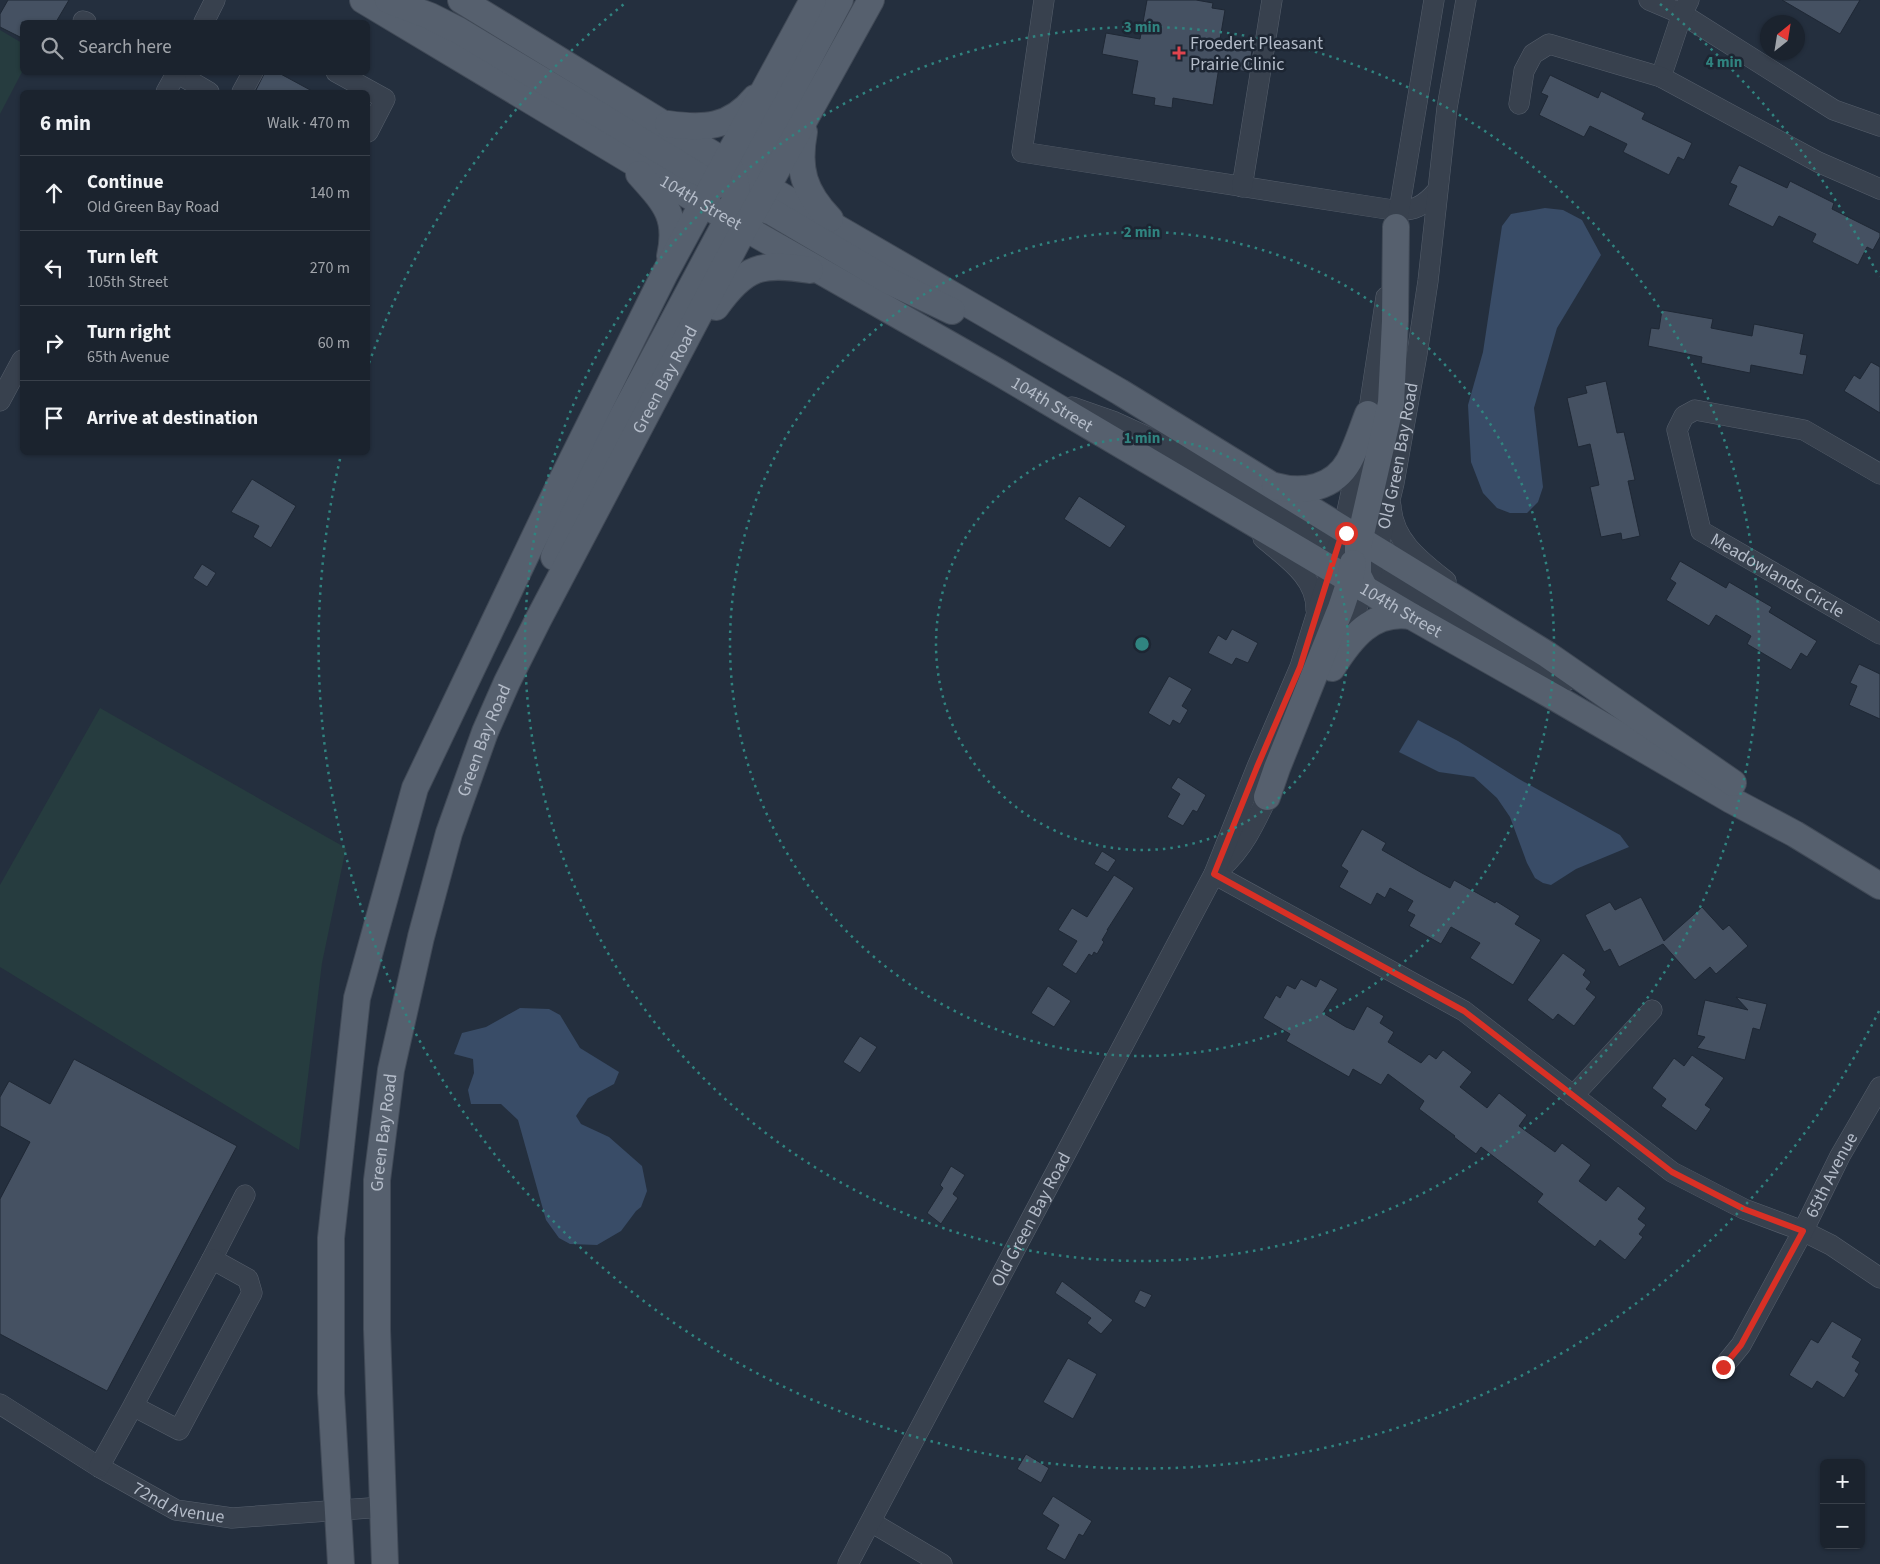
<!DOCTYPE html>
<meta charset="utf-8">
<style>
:root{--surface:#1b232e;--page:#242b36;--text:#f1f3f6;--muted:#a0a4aa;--line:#39404a}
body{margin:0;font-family:"Source Sans 3",sans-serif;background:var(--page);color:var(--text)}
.controls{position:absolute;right:15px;bottom:15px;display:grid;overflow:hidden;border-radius:8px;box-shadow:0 1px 4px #0004}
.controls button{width:45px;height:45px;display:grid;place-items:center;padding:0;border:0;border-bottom:1px solid var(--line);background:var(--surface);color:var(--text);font:25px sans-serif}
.compass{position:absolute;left:1760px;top:15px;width:45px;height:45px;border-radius:50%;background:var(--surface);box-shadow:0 1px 4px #0004;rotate:30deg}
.stop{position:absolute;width:15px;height:15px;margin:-11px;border:4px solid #d93025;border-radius:50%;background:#fff}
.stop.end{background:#d93025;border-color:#fff;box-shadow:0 1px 5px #0008}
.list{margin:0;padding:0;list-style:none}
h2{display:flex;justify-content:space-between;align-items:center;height:65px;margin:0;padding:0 20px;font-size:21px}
h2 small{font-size:16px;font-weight:400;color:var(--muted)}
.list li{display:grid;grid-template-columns:32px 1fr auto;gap:15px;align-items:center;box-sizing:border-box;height:75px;padding:0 20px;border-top:1px solid var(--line)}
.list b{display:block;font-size:19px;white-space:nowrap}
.list p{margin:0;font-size:16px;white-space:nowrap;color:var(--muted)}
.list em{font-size:16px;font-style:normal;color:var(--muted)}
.icon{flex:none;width:28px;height:28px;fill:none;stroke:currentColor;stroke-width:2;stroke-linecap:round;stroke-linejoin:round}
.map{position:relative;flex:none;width:1880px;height:1564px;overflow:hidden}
.search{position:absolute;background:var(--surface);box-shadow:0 1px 4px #0004;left:20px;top:20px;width:350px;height:55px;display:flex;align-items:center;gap:12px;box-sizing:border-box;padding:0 18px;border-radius:8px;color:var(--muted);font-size:19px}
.panel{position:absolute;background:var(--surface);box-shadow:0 1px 4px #0004;left:20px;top:90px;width:350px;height:365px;border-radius:8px}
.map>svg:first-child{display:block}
.green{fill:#263c3f}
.water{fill:#394c67}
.building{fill:#455162;stroke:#1f2835}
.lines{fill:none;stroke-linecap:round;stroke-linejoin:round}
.minor-casing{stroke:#565f6c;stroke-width:21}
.major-casing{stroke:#414a57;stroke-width:28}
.minor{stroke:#38414e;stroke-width:20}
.major{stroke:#56606e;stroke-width:26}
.route{stroke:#d93025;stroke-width:6}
.ring{fill:none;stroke:#308480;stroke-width:2.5;stroke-dasharray:2.5 5}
.health-dot{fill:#e0444e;stroke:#1d2633;stroke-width:2}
.labels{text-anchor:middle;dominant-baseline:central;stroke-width:5;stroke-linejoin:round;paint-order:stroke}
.poi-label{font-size:18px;fill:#b4bcc9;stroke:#1d2633;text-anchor:start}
.street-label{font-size:18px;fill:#b4bcc9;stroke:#1d2633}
.centre{fill:#308480;stroke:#1d2633;stroke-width:2.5}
.ring-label{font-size:15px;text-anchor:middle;font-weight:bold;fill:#308480;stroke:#1d2633;stroke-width:5;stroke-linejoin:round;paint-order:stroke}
</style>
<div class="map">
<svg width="1880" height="1564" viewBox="0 0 1880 1564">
<rect width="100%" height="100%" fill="#242f3e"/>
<g class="green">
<polygon points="0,30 22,43 22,72 0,114"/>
<polygon points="100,708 346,848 322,963 299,1150 0,967 0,885"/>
</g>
<g class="water">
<polygon points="1545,208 1563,210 1582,220 1601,255 1557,328 1534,408 1543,487 1538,502 1527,513 1510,513 1497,508 1483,493 1471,462 1468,405 1483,352 1502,226 1511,214"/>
<polygon points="1418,720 1458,741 1519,779 1620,835 1629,847 1576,869 1551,885 1543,883 1535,878 1527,863 1510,817 1497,798 1474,777 1439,772 1399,752"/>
<polygon points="520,1008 549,1009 560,1015 580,1048 619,1072 614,1084 588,1098 576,1116 581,1124 609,1137 642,1166 647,1191 641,1207 636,1211 621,1231 597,1245 570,1244 559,1238 546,1220 518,1120 501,1104 471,1104 468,1090 474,1073 473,1059 454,1054 462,1033 486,1027"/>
</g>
<g class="building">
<polygon points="8,0 69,0 56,22 22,22 22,38 0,27 0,14"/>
<polygon points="1147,0 1196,0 1213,3 1212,8 1225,10 1219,45 1252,51 1248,72 1219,67 1213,105 1173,98 1172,108 1154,105 1155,98 1132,94 1138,61 1102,54 1106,33 1140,39"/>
<polygon points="1782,0 1860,0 1840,34"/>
<polygon points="265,72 277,72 314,92 255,92"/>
<polygon points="1550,75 1598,98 1601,91 1645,113 1642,119 1692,143 1684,160 1678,157 1669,175 1623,152 1627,144 1590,126 1584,137 1539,115 1548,96 1541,93"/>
<polygon points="1739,165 1787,188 1790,181 1834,203 1832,209 1880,233 1880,237 1873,250 1867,247 1858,265 1812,242 1816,234 1779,216 1773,227 1728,205 1737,186 1730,183"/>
<polygon points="1662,310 1713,319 1711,328 1752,336 1754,324 1804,334 1800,354 1807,355 1803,375 1751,365 1750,373 1701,363 1702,357 1648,346 1651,328 1659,329"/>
<polygon points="1871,362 1880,367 1880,413 1844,391 1854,375 1860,379"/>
<polygon points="1606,381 1617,433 1624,432 1635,480 1628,481 1640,536 1622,540 1621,533 1601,537 1590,487 1599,485 1590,444 1578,447 1567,398 1587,393 1585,386"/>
<polygon points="252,479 296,506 271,548 253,537 259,526 231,512"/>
<polygon points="1079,496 1126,526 1110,548 1064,519"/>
<polygon points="1680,561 1726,588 1729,582 1772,607 1769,612 1817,641 1807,657 1801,653 1791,670 1747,644 1751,636 1716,615 1709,626 1666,600 1676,583 1670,579"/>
<polygon points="202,564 216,573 207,587 193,578"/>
<polygon points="1232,629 1258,643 1248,663 1236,658 1232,665 1208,653 1218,635 1226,640"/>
<polygon points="1859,664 1880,674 1880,719 1849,705 1857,686 1850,683"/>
<polygon points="1169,676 1192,689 1182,706 1188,710 1180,724 1173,720 1170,726 1148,713"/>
<polygon points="1178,777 1206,795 1197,812 1193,810 1183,826 1167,817 1180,794 1171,788"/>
<polygon points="1362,829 1386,843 1382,850 1422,873 1450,888 1454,880 1495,903 1496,901 1520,916 1515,924 1541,940 1513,985 1470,958 1480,943 1451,927 1441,944 1409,926 1415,915 1407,911 1413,901 1390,888 1385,898 1377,893 1371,905 1339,887 1348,871 1341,866"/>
<polygon points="1102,851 1116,860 1108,872 1094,864"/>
<polygon points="1114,875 1134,888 1107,930 1108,930 1102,940 1104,942 1097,954 1094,952 1092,956 1089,954 1076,974 1062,965 1077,941 1058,930 1072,908 1087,917"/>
<polygon points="1641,897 1664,941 1702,907 1723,930 1729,925 1748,946 1716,974 1710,967 1695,980 1663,944 1619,967 1610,949 1604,952 1585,915 1610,902 1615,910"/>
<polygon points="1563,953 1586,970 1583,975 1591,982 1586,989 1596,997 1574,1026 1558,1014 1553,1020 1527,1000"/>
<polygon points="1301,979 1316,987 1320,979 1338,989 1323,1013 1346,1027 1354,1030 1367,1006 1384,1016 1380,1023 1394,1032 1388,1042 1421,1063 1429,1054 1436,1059 1443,1050 1472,1072 1460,1087 1487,1108 1499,1093 1527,1115 1519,1126 1555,1152 1562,1143 1591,1165 1579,1181 1606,1201 1618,1186 1646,1208 1638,1219 1646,1225 1639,1234 1643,1237 1625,1260 1600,1240 1595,1247 1573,1230 1537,1202 1543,1194 1481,1147 1476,1154 1454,1137 1455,1136 1419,1109 1424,1101 1388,1074 1381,1085 1353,1069 1349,1077 1286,1041 1290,1034 1263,1018 1276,995 1280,998 1287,985 1295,989"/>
<polygon points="1048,986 1071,1001 1054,1027 1031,1013"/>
<polygon points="1736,997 1767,1004 1760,1030 1753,1028 1745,1060 1697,1048 1705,1037 1697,1035 1705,1000 1748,1010"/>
<polygon points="860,1036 877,1047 860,1073 843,1062"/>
<polygon points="1692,1055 1724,1078 1705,1105 1711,1109 1696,1131 1661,1106 1666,1099 1652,1088 1674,1058 1684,1066"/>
<polygon points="74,1059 237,1146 107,1391 0,1334 0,1199 30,1142 0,1126 0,1097 9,1081 50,1104"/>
<polygon points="951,1166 965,1175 953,1194 958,1198 941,1224 927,1213 943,1188 940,1185"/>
<polygon points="1062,1281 1113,1320 1101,1334 1087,1323 1091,1318 1055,1293"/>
<polygon points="1140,1290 1152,1295 1145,1308 1134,1302"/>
<polygon points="1832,1321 1862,1339 1852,1357 1860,1362 1855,1371 1859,1374 1844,1398 1817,1381 1812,1389 1789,1375 1811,1339 1818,1343"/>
<polygon points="1068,1358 1097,1374 1073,1419 1043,1402"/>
<polygon points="1026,1454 1049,1468 1041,1483 1017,1469"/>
<polygon points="1053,1496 1092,1521 1083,1536 1079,1534 1065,1560 1046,1549 1059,1525 1042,1514"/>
</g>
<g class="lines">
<defs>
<g id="minor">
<path d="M1044,0l-22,152 371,58c20,2 31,-4 44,-19"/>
<polyline points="1649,0 1682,14 1834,110 1880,126"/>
<polyline points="83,21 86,22"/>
<polyline points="204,22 215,0"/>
<polyline points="175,72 209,92"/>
<polyline points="336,72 385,99 368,132"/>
<polyline points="1661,77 1682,14 1689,0"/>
<polyline points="166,92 177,72"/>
<polyline points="242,92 253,72"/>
<polyline points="1519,104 1524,71 1533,54 1549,44 1661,77 1818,162 1880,189"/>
<polyline points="1242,187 1272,0"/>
<polyline points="1394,241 1434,0"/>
<polyline points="0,401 22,360"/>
<polyline points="1072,407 1115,422 1161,443 1314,535 1349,551"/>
<path id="s1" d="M1880,474l-76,-44 -109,-20 -11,6 -7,14 24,101 179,103"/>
<path d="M1391,506c2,35 30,55 55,75"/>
<path d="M1263,538c22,19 54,39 53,72"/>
<polyline points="1360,571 1398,586 1500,645 1568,680"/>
<path id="s2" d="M1342,645l33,-83 19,-79 23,-129 11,-73 19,-173 19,-108"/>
<path d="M1221,868c25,-21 38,-54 52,-83"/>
<polyline points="1214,874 1464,1011 1672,1172 1744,1209 1803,1231 1831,1245 1880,1278"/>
<polyline points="1573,1096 1652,1010"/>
<polyline points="212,1259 245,1195"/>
<path id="s3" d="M1723,1367l18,-22 62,-114 37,-75 40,-69"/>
<path id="s4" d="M0,1404l99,63 77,43 56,8 151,-11"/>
<polyline points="99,1467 133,1406 179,1430 252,1293 248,1279 212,1259 133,1406"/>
<polyline points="871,1522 942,1564"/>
<path id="s5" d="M848,1564l366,-690 43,-107 43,-100 43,-137 26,-121 17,-112"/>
</g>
<g id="major">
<path id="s6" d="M363,0l340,204 295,168 413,244 145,82 175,102 64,34 85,52"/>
<polyline points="388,0 430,16 458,30 686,166 730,187"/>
<polyline points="461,0 768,188 1120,392 1548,655 1733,783"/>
<path d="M668,124c36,5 62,4 87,-26"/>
<path d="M804,132c-7,37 0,60 26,87"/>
<path d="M639,174c25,28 40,42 31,82"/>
<polyline points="742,192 756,158 840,0"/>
<polyline points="741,201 772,212 889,281 952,311"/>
<path d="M716,307c29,-41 46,-45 94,-37"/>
<path d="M1275,486c28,8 59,2 74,-25 8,-15 13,-32 19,-47"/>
<path d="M554,557l29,-67 142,-266c11,-26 19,-39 0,-63"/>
<polyline points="1365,589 1358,575 1358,547 1391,403 1395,321 1396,227"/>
<path d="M1332,668c19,-30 40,-58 79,-52"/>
<polyline points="1267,797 1277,768 1341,608 1349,584 1353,563"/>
<polyline points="341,1564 331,1393 331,1238 357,998 415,788 557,490 665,273 813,0"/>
<path id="s7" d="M385,1564l-8,-235v-149l14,-110 30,-133 28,-104 36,-101 22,-50 31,-62 207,-393 126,-227"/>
</g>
</defs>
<use href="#minor" class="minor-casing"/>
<use href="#major" class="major-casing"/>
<use href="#minor" class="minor"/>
<use href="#major" class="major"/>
</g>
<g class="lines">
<polyline class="route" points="1346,533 1343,530 1300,667 1257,767 1214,874 1464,1011 1672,1172 1744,1209 1803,1231 1741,1345 1723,1367"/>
</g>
<g class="ring">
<circle cx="1142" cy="644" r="206"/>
<circle cx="1142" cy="644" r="412"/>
<circle cx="1142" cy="644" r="617"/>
<path d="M1879 1011A823 823 0 0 1 340 459M369 363A823 823 0 0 1 624 4M1660 4A823 823 0 0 1 1879 277"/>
</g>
<path class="health-dot" d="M1176.5 45.5h5v5h5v5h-5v5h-5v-5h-5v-5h5z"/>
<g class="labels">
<g class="poi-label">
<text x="1190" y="43">Froedert Pleasant<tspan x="1190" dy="21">Prairie Clinic</tspan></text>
</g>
<g class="street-label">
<text stroke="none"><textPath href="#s6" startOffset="394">104th Street</textPath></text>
<text stroke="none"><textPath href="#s7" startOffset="1242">Green Bay Road</textPath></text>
<text stroke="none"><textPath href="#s6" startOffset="799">104th Street</textPath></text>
<text stroke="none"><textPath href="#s2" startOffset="198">Old Green Bay Road</textPath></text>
<text stroke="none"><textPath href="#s1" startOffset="419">Meadowlands Circle</textPath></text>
<text stroke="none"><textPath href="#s6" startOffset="1204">104th Street</textPath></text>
<text stroke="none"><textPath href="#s7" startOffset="838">Green Bay Road</textPath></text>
<text stroke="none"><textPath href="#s7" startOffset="432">Green Bay Road</textPath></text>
<text stroke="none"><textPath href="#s3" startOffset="221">65th Avenue</textPath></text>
<text stroke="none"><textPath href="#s5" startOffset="390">Old Green Bay Road</textPath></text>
<text stroke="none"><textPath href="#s4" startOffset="206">72nd Avenue</textPath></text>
</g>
</g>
<circle cx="1142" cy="644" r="8" class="centre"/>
<g class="ring-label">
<text x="1142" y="32">3 min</text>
<text x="1724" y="67">4 min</text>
<text x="1142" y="237">2 min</text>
<text x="1142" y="443">1 min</text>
</g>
</svg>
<div class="controls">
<button>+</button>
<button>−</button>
</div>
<svg class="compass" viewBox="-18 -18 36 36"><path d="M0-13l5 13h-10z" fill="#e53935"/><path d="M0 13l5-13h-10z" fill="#a0a4aa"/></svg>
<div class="stop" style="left:1346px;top:533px"></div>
<div class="stop end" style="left:1723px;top:1367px"></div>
<div class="search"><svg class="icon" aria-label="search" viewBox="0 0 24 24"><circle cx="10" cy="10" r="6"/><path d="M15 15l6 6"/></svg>Search here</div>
<section class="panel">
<h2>6 min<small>Walk · 470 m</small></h2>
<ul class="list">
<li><svg class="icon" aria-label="ahead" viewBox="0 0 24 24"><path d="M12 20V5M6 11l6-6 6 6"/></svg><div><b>Continue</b><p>Old Green Bay Road</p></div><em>140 m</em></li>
<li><svg class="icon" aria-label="left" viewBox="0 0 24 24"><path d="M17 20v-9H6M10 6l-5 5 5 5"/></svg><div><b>Turn left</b><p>105th Street</p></div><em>270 m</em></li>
<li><svg class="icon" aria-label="right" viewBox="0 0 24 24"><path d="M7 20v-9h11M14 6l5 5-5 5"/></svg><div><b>Turn right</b><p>65th Avenue</p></div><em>60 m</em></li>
<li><svg class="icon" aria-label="arrive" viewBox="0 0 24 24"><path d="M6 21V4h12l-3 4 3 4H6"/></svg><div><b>Arrive at destination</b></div></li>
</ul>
</section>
</div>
